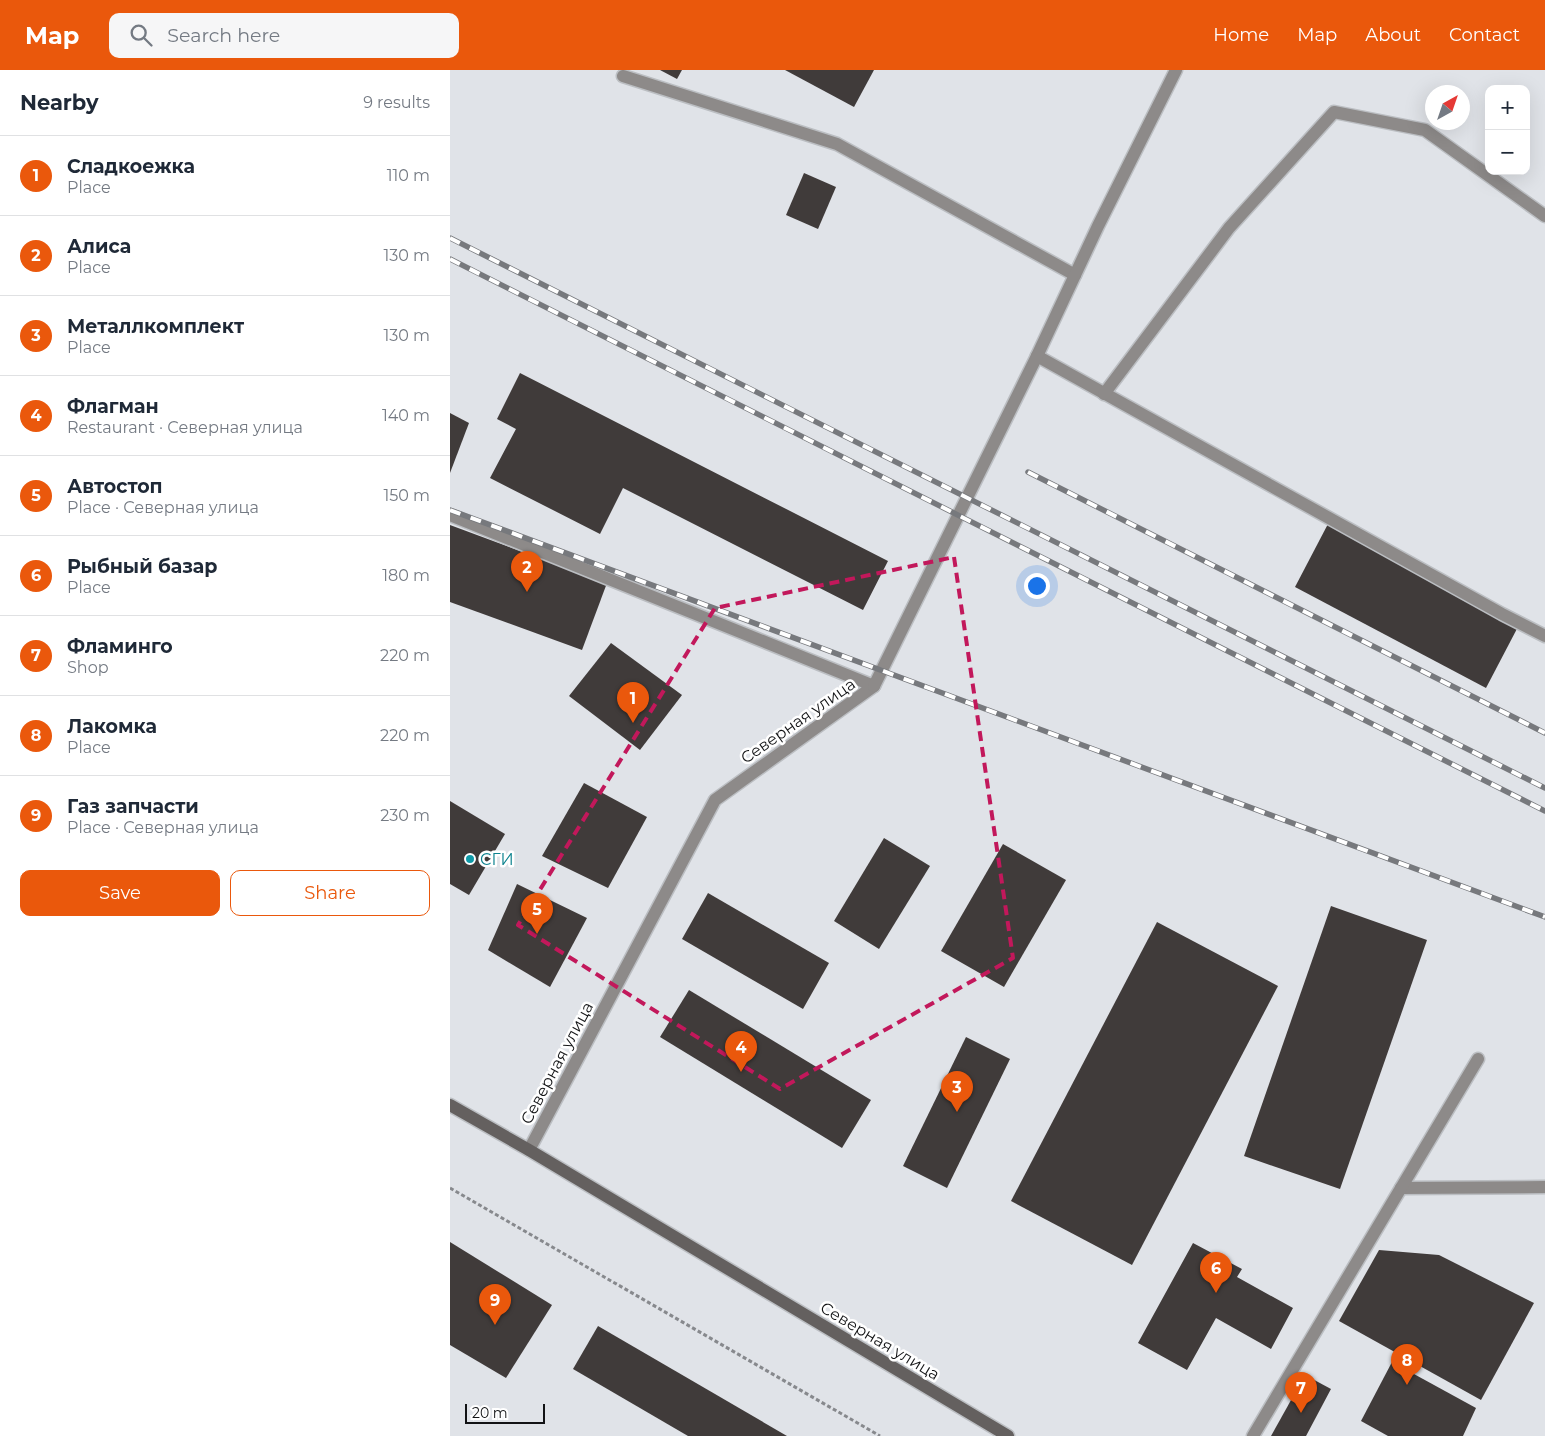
<!DOCTYPE html>
<meta charset="utf-8">
<style>
:root{--surface:#fff;--page:#f6f6f7;--text:#1f2937;--muted:#747a83;--line:#e0e1e3;--accent:#ea580c}
body{margin:0;font-family:Montserrat,sans-serif;background:var(--page);color:var(--text)}
.controls{position:absolute;right:15px;top:15px;display:grid;overflow:hidden;border-radius:10px;box-shadow:0 5px 20px #0002}
.controls button{width:45px;height:45px;display:grid;place-items:center;padding:0;border:0;border-bottom:1px solid var(--line);background:var(--surface);color:var(--text);font:25px sans-serif}
.compass{position:absolute;left:975px;top:15px;width:45px;height:45px;border-radius:50%;background:var(--surface);box-shadow:0 5px 20px #0002;rotate:40deg}
.scale{position:absolute;left:15px;bottom:12px;width:80px;box-sizing:border-box;padding-left:5px;border:2px solid #121315;border-top:0;font-size:14px;line-height:18px;white-space:nowrap;color:#121315;-webkit-text-stroke:4px #fff;paint-order:stroke}
.you{position:absolute;left:586px;top:515px;width:18px;height:18px;margin:-12px;border:4px solid #fff;border-radius:50%;background:#1a73e8;box-shadow:0 0 0 8px #1a73e833}
.badge{display:grid;place-items:center;width:32px;height:32px;border-radius:50%;background:var(--accent);color:#fff;font-size:16px;font-weight:700}
.pin{position:absolute;translate:-50% -41px;filter:drop-shadow(0 1px 2px #0008)}
.pin::after{content:'';position:absolute;top:26px;width:18px;height:15px;background:inherit;clip-path:polygon(0 0,100% 0,50% 100%)}
.list{margin:0;padding:0;list-style:none}
h2{display:flex;justify-content:space-between;align-items:center;height:65px;margin:0;padding:0 20px;font-size:21px}
h2 small{font-size:16px;font-weight:400;color:var(--muted)}
.list li{display:grid;grid-template-columns:32px 1fr auto;gap:15px;align-items:center;box-sizing:border-box;height:80px;padding:0 20px;border-top:1px solid var(--line)}
.list b{display:block;font-size:19px;white-space:nowrap}
.list p{margin:0;font-size:16px;white-space:nowrap;color:var(--muted)}
.list em{font-size:16px;font-style:normal;color:var(--muted)}
.actions{display:flex;gap:10px;padding:15px 20px}
.actions a{flex:1;padding:11px 0;border:1px solid var(--accent);border-radius:10px;text-align:center;font-size:18px;color:var(--accent)}
.actions .main{background:var(--accent);color:#fff}
.icon{flex:none;width:28px;height:28px;fill:none;stroke:currentColor;stroke-width:2;stroke-linecap:round;stroke-linejoin:round}
.map{position:relative;flex:none;width:1095px;height:1366px;overflow:hidden}
header{display:flex;align-items:center;gap:30px;box-sizing:border-box;height:70px;padding:0 25px;background:var(--accent);color:#fff}
header strong{font-size:24px}
nav{display:flex;gap:28px;margin-inline-start:auto;font-size:18px}
.search{width:350px;height:45px;background:var(--page);display:flex;align-items:center;gap:12px;box-sizing:border-box;padding:0 18px;border-radius:10px;color:var(--muted);font-size:19px}
main{display:flex}
aside{flex:1;background:var(--surface)}
.map>svg:first-child{display:block}
.building{fill:#403b3a}
.lines{fill:none;stroke-linecap:round;stroke-linejoin:round}
.service-casing{stroke:#bbbec2;stroke-width:15}
.minor-casing{stroke:#bbbec2;stroke-width:15}
.secondary-casing{stroke:#bbbec2;stroke-width:15}
.path{stroke:#87898d;stroke-width:3;stroke-dasharray:4 2.5;stroke-linecap:butt}
.service{stroke:#8d8a89;stroke-width:12}
.minor{stroke:#8d8a89;stroke-width:12}
.secondary{stroke:#64605f;stroke-width:12}
.rail-casing{stroke:#77797d;stroke-width:5.5}
.rail{stroke:#fff;stroke-width:4;stroke-dasharray:11;stroke-linecap:butt}
.marked{fill:none;stroke:#c2185b;stroke-width:4;stroke-dasharray:10 6;stroke-linejoin:round}
.culture-dot{fill:#0f9aa8;stroke:#fff;stroke-width:2}
.labels{text-anchor:middle;dominant-baseline:central;stroke-width:5;stroke-linejoin:round;paint-order:stroke}
.street-label{font-size:16px;fill:#121315;stroke:#fff}
.culture-label{font-size:16px;fill:#0d838f;stroke:#fff;text-anchor:start}
</style>
<header>
<strong>Map</strong>
<div class="search"><svg class="icon" aria-label="search" viewBox="0 0 24 24"><circle cx="10" cy="10" r="6"/><path d="M15 15l6 6"/></svg>Search here</div>
<nav><a>Home</a><a>Map</a><a>About</a><a>Contact</a></nav>
</header>
<main>
<aside>
<h2>Nearby<small>9 results</small></h2>
<ul class="list">
<li><span class="badge">1</span><div><b>Сладкоежка</b><p>Place</p></div><em>110 m</em></li>
<li><span class="badge">2</span><div><b>Алиса</b><p>Place</p></div><em>130 m</em></li>
<li><span class="badge">3</span><div><b>Металлкомплект</b><p>Place</p></div><em>130 m</em></li>
<li><span class="badge">4</span><div><b>Флагман</b><p>Restaurant · Северная улица</p></div><em>140 m</em></li>
<li><span class="badge">5</span><div><b>Автостоп</b><p>Place · Северная улица</p></div><em>150 m</em></li>
<li><span class="badge">6</span><div><b>Рыбный базар</b><p>Place</p></div><em>180 m</em></li>
<li><span class="badge">7</span><div><b>Фламинго</b><p>Shop</p></div><em>220 m</em></li>
<li><span class="badge">8</span><div><b>Лакомка</b><p>Place</p></div><em>220 m</em></li>
<li><span class="badge">9</span><div><b>Газ запчасти</b><p>Place · Северная улица</p></div><em>230 m</em></li>
</ul>
<div class="actions"><a class="main">Save</a><a>Share</a></div>
</aside>
<div class="map">
<svg width="1095" height="1366" viewBox="0 0 1095 1366">
<rect width="100%" height="100%" fill="#e0e3e8"/>
<g class="building">
<polygon points="210,0 232,0 227,9"/>
<polygon points="335,0 424,0 404,37"/>
<polygon points="354,103 386,117 368,159 336,145"/>
<polygon points="70,303 438,491 413,540 173,418 150,464 40,408 66,359 47,349"/>
<polygon points="0,343 19,353 0,403"/>
<polygon points="879,452 1070,553 1036,618 845,517"/>
<polygon points="0,455 157,513 132,580 0,532"/>
<polygon points="161,573 232,625 190,680 119,626"/>
<polygon points="134,713 197,747 158,818 92,786"/>
<polygon points="0,731 55,764 19,825 0,814"/>
<polygon points="434,768 480,796 429,879 384,851"/>
<polygon points="553,774 616,810 554,917 491,881"/>
<polygon points="67,814 137,848 100,917 38,880"/>
<polygon points="258,823 379,893 353,939 232,869"/>
<polygon points="881,836 977,870 890,1119 794,1086"/>
<polygon points="707,852 828,916 682,1195 561,1131"/>
<polygon points="239,920 421,1030 392,1078 210,967"/>
<polygon points="516,967 560,989 497,1118 453,1096"/>
<polygon points="0,1172 102,1235 56,1308 0,1275"/>
<polygon points="743,1173 792,1199 787,1207 843,1238 821,1279 766,1248 737,1300 688,1273"/>
<polygon points="929,1180 989,1185 1084,1233 1031,1330 889,1251"/>
<polygon points="148,1256 337,1366 238,1366 123,1299"/>
<polygon points="942,1292 1026,1338 1013,1366 938,1366 911,1351"/>
<polygon points="855,1305 881,1319 856,1366 821,1366"/>
</g>
<g class="lines">
<defs>
<g id="service">
<polyline points="173,6 387,74 625,205"/>
<polyline points="587,286 1052,544 1095,566"/>
<polyline points="654,324 779,158 884,42 975,60 1095,146"/>
<polyline points="0,445 424,616 265,730 79,1080"/>
<polyline points="951,1118 1095,1117"/>
<polyline points="803,1366 1028,989"/>
</g>
<polyline id="minor" points="424,616 587,286 648,156 726,0"/>
<polyline id="secondary" points="0,1035 79,1080 558,1366"/>
</defs>
<use href="#service" class="service-casing"/>
<use href="#minor" class="minor-casing"/>
<use href="#secondary" class="secondary-casing"/>
<polyline class="path" points="0,1118 430,1366"/>
<use href="#service" class="service"/>
<use href="#minor" class="minor"/>
<use href="#secondary" class="secondary"/>
<defs>
<g id="rail">
<polyline points="0,168 1095,718"/>
<polyline points="0,189 1095,741"/>
<polyline points="578,402 1095,663"/>
<polyline points="0,440 1095,847"/>
</g>
</defs>
<use href="#rail" class="rail-casing"/>
<use href="#rail" class="rail"/>
</g>
<path class="marked" d="M504,487l59,401 -233,131 -262,-164 197,-317z"/>
<circle class="culture-dot" cx="20" cy="789" r="5"/>
<g class="labels">
<g class="street-label">
<text transform="translate(348 651) rotate(-35)">Северная улица</text>
<text transform="translate(107 993) rotate(-62)">Северная улица</text>
<text transform="translate(430 1271) rotate(31)">Северная улица</text>
</g>
<g class="culture-label">
<text x="30" y="789">СГИ</text>
</g>
</g>
</svg>
<div class="controls">
<button>+</button>
<button>−</button>
</div>
<svg class="compass" viewBox="-18 -18 36 36"><path d="M0-13l5 13h-10z" fill="#e53935"/><path d="M0 13l5-13h-10z" fill="#747a83"/></svg>
<div class="scale">20 m</div>
<div class="you"></div>
<div class="pin badge" style="left:183px;top:653px">1</div>
<div class="pin badge" style="left:77px;top:522px">2</div>
<div class="pin badge" style="left:507px;top:1042px">3</div>
<div class="pin badge" style="left:291px;top:1002px">4</div>
<div class="pin badge" style="left:87px;top:864px">5</div>
<div class="pin badge" style="left:766px;top:1223px">6</div>
<div class="pin badge" style="left:851px;top:1343px">7</div>
<div class="pin badge" style="left:957px;top:1315px">8</div>
<div class="pin badge" style="left:45px;top:1255px">9</div>
</div>
</main>
